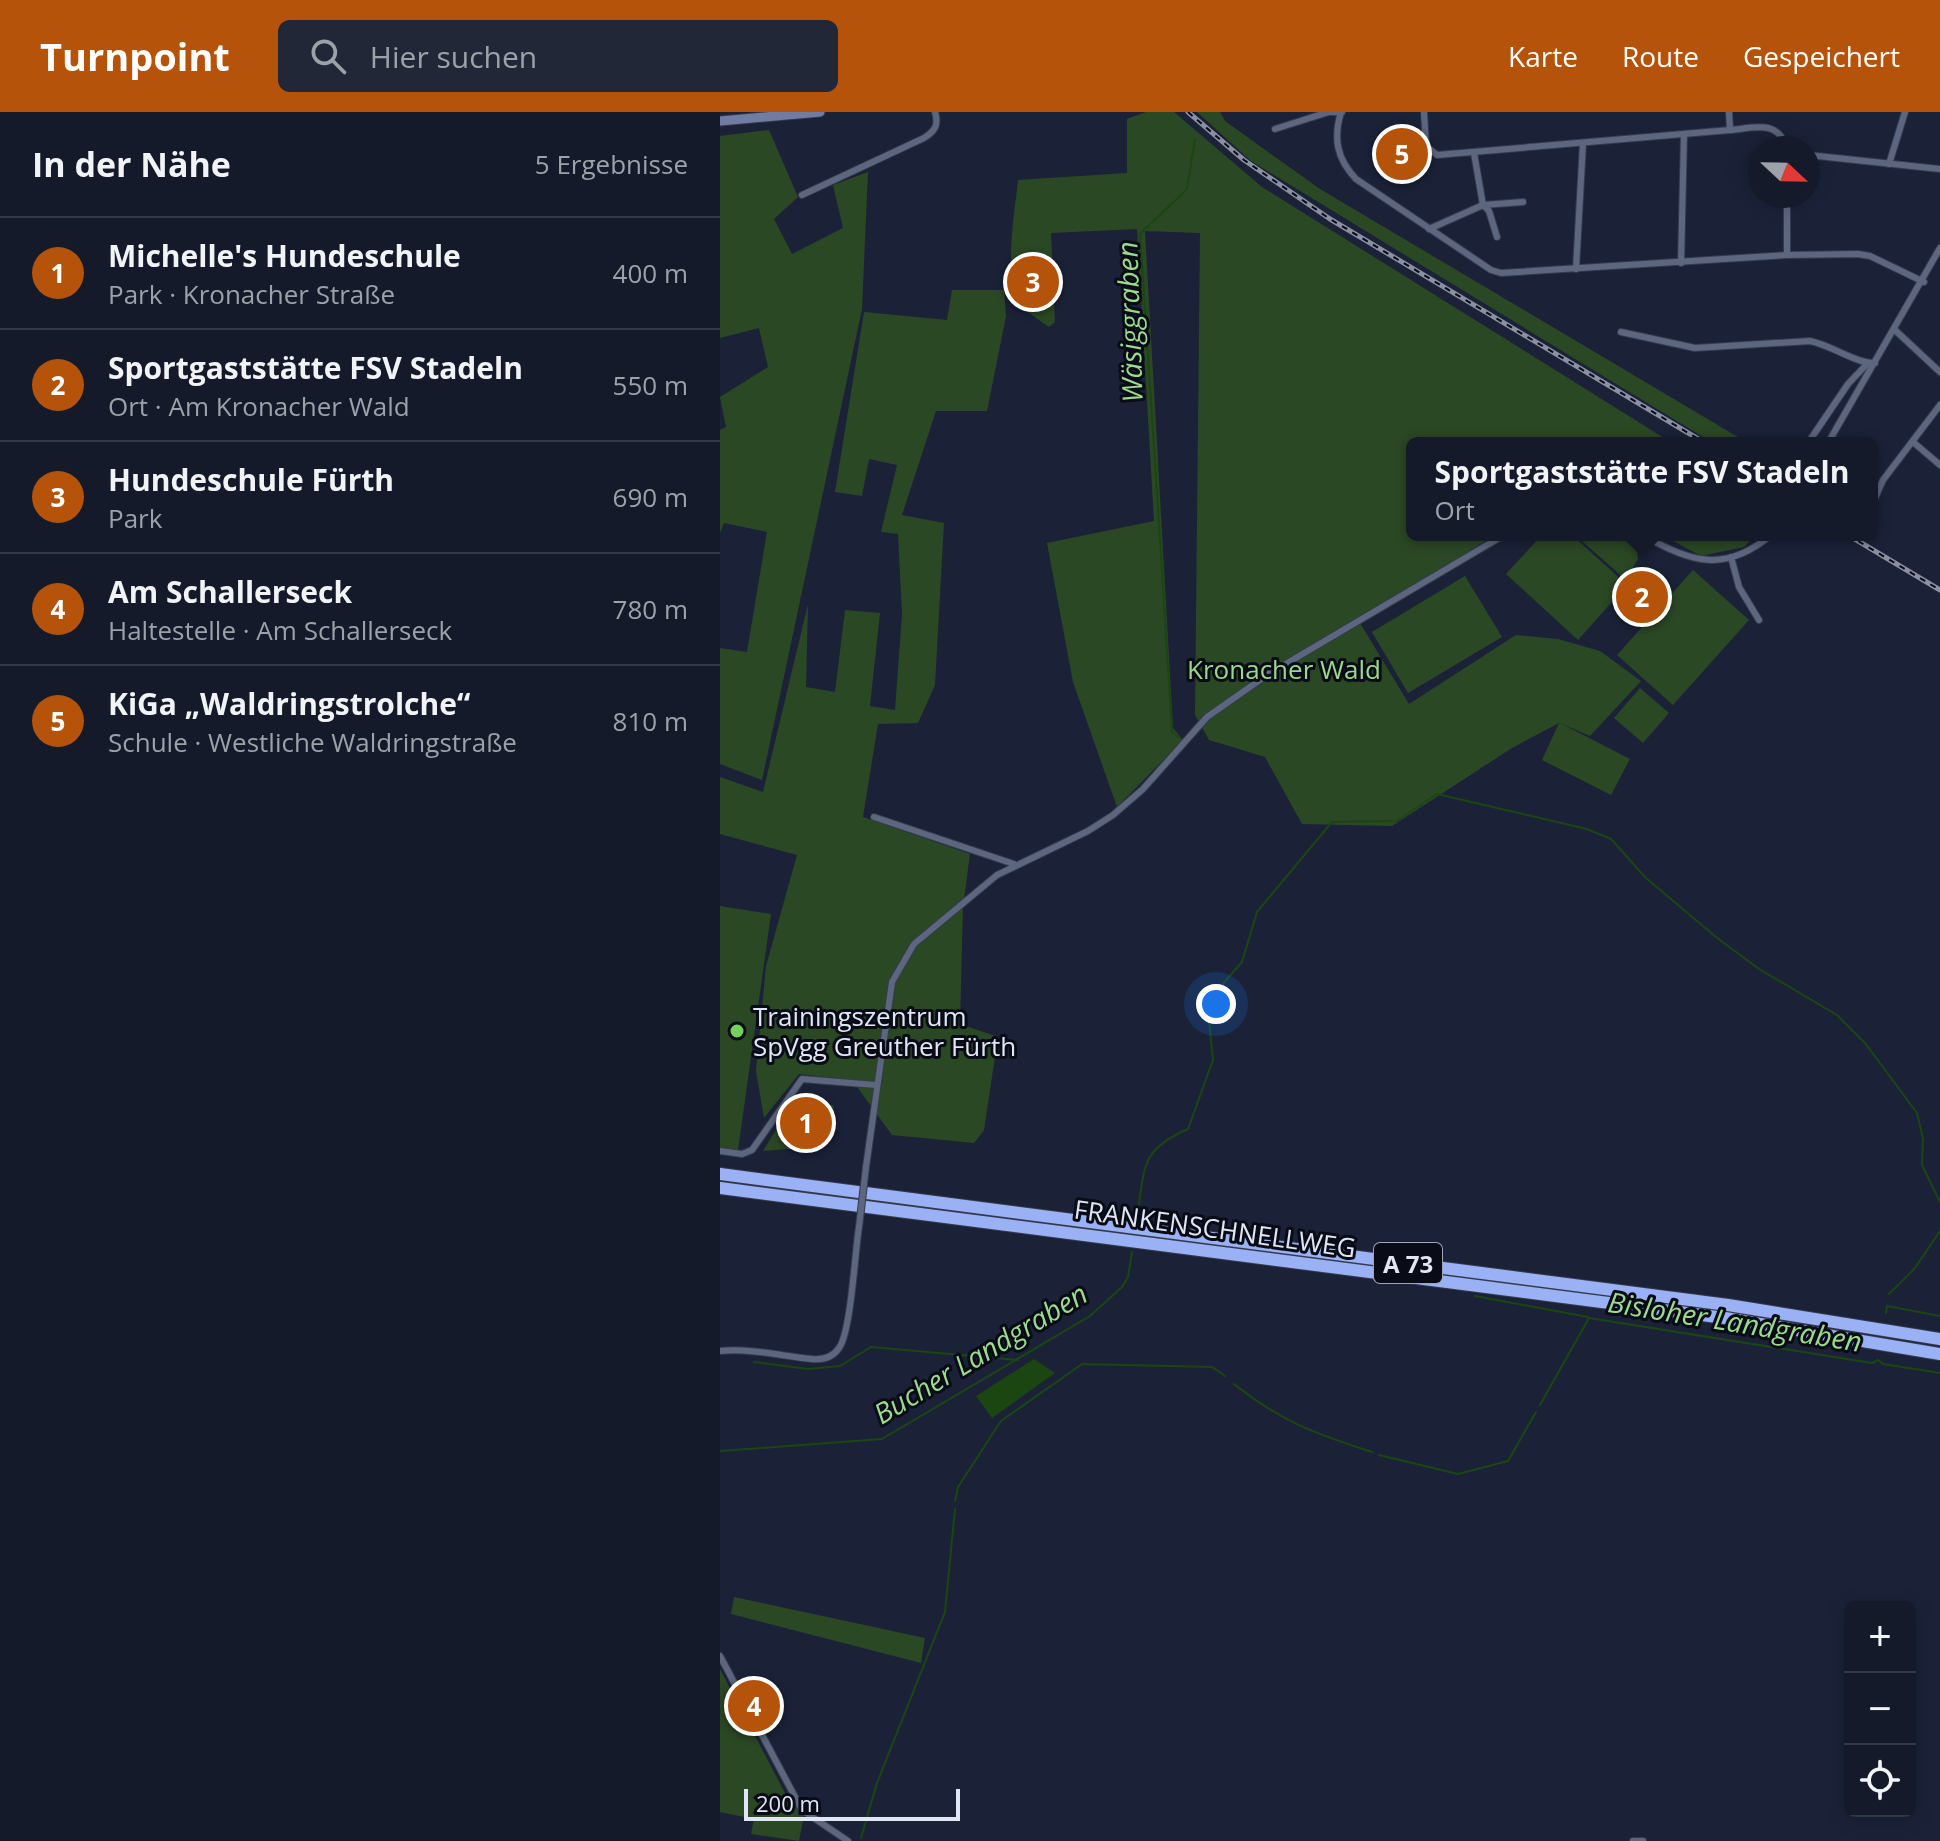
<!DOCTYPE html>
<html lang="de">
<meta charset="utf-8">
<style>
:root{--surface:#141a2a;--page:#212736;--text:#f1f3f6;--muted:#9da1a8;--line:#333847;--accent:#b45309}
body{margin:0;font-family:"Open Sans",sans-serif;background:var(--page);color:var(--text)}
.controls{position:absolute;right:24px;bottom:24px;display:grid;overflow:hidden;border-radius:12px;box-shadow:0 4px 20px #0003}
.controls button{width:72px;height:72px;display:grid;place-items:center;padding:0;border:0;border-bottom:2px solid var(--line);background:var(--surface);color:var(--text);font:40px sans-serif}
.compass{position:absolute;left:1028px;top:24px;width:72px;height:72px;border-radius:50%;background:var(--surface);box-shadow:0 4px 20px #0003;rotate:112deg}
.scale{position:absolute;left:24px;bottom:20px;width:216px;box-sizing:border-box;padding-left:8px;border:4px solid #e1e6f5;border-top:0;font-size:22px;line-height:28px;white-space:nowrap;color:#e1e6f5;-webkit-text-stroke:6px #090c16;paint-order:stroke}
.you{position:absolute;left:496px;top:892px;width:28px;height:28px;margin:-20px;border:6px solid #fff;border-radius:50%;background:#1a73e8;box-shadow:0 0 0 12px #1a73e833}
.badge{display:grid;place-items:center;width:52px;height:52px;border-radius:50%;background:var(--accent);color:#fff;font-size:26px;font-weight:700}
.pin{position:absolute;translate:-50% -50%;border:4px solid #fff;box-shadow:0 2px 8px #0006}
.popup{position:absolute;left:686px;top:325px;width:472px;height:104px;box-sizing:border-box;display:grid;place-content:center;border-radius:12px;background:var(--surface);filter:drop-shadow(0 2px 6px #0005);font-size:26px;white-space:nowrap;color:var(--muted)}
.popup b{font-size:30px;color:var(--text)}
.popup::after{content:'';position:absolute;left:50%;top:100%;margin-left:-16px;border:16px solid transparent;border-top-color:var(--surface)}
.list{margin:0;padding:0;list-style:none}
h2{display:flex;justify-content:space-between;align-items:center;height:104px;margin:0;padding:0 32px;font-size:34px}
h2 small{font-size:26px;font-weight:400;color:var(--muted)}
.list li{display:grid;grid-template-columns:52px 1fr auto;gap:24px;align-items:center;box-sizing:border-box;height:112px;padding:0 32px;border-top:2px solid var(--line)}
.list b{display:block;font-size:30px;white-space:nowrap}
.list p{margin:0;font-size:26px;white-space:nowrap;color:var(--muted)}
.list em{font-size:26px;font-style:normal;color:var(--muted)}
.icon{flex:none;width:44px;height:44px;fill:none;stroke:currentColor;stroke-width:2;stroke-linecap:round;stroke-linejoin:round}
.map{position:relative;flex:none;width:1220px;height:1729px;overflow:hidden}
header{display:flex;align-items:center;gap:48px;box-sizing:border-box;height:112px;padding:0 40px;background:var(--accent);color:#fff}
header strong{font-size:38px}
nav{display:flex;gap:44px;margin-inline-start:auto;font-size:28px}
.search{width:560px;height:72px;background:var(--page);display:flex;align-items:center;gap:20px;box-sizing:border-box;padding:0 28px;border-radius:12px;color:var(--muted);font-size:30px}
main{display:flex}
aside{flex:1;background:var(--surface)}
.map>svg:first-child{display:block}
.green{fill:#2b4825}
.water{fill:#1b4612}
.lines{fill:none;stroke-linecap:round;stroke-linejoin:round}
.stream{stroke:#1b4612;stroke-width:2}
.street-casing{stroke:#363b4d;stroke-width:8}
.secondary-casing{stroke:#363b4d;stroke-width:11}
.highway-casing{stroke:#363b4d;stroke-width:14}
.street{stroke:#5d667f;stroke-width:6}
.secondary{stroke:#707ca2;stroke-width:9}
.highway{stroke:#9bb1f5;stroke-width:12}
.rail-casing{stroke:#8a8fa2;stroke-width:5}
.rail{stroke:#090c16;stroke-width:2;stroke-dasharray:6;stroke-linecap:butt}
.street-bridge-casing{stroke:#363b4d;stroke-width:8;stroke-linecap:butt}
.street-bridge{stroke:#5d667f;stroke-width:6}
.poi-dot{fill:#72d25d;stroke:#090c16;stroke-width:3}
.labels{text-anchor:middle;dominant-baseline:central;stroke-width:6;stroke-linejoin:round;paint-order:stroke}
.shield{fill:#090c16;stroke:#a0a5b2;stroke-width:2}
.shield-label{font-size:24px;font-weight:bold;fill:#e1e6f5}
.park-label{font-size:26px;fill:#99d98c;stroke:#090c16}
.poi-label{font-size:26px;fill:#e1e6f5;stroke:#090c16;text-anchor:start}
.street-label{font-size:26px;fill:#e1e6f5;stroke:#090c16}
.water-label{font-size:28px;font-style:italic;fill:#9bdb8d;stroke:#090c16}
</style>
<header>
<strong>Turnpoint</strong>
<div class="search"><svg class="icon" aria-label="search" viewBox="0 0 24 24"><circle cx="10" cy="10" r="6"/><path d="M15 15l6 6"/></svg>Hier suchen</div>
<nav><a>Karte</a><a>Route</a><a>Gespeichert</a></nav>
</header>
<main>
<aside>
<h2>In der Nähe<small>5 Ergebnisse</small></h2>
<ul class="list">
<li><span class="badge">1</span><div><b>Michelle's Hundeschule</b><p>Park · Kronacher Straße</p></div><em>400 m</em></li>
<li><span class="badge">2</span><div><b>Sportgaststätte FSV Stadeln</b><p>Ort · Am Kronacher Wald</p></div><em>550 m</em></li>
<li><span class="badge">3</span><div><b>Hundeschule Fürth</b><p>Park</p></div><em>690 m</em></li>
<li><span class="badge">4</span><div><b>Am Schallerseck</b><p>Haltestelle · Am Schallerseck</p></div><em>780 m</em></li>
<li><span class="badge">5</span><div><b>KiGa „Waldringstrolche“</b><p>Schule · Westliche Waldringstraße</p></div><em>810 m</em></li>
</ul>
</aside>
<div class="map">
<svg width="1220" height="1729" viewBox="0 0 1220 1729">
<rect width="100%" height="100%" fill="#1b2238"/>
<g class="green">
<path d="M426,0h28l88,75 410,256h-260v92h82l-134,88 49,81 107,-69 42,4 42,12 41,30 -51,55 -30,-13 70,36 -19,36 -69,-35 17,-37 -47,25 -120,78 -90,-2 -37,-67 -56,-17 -14,-25 5,-482 -55,-2 28,497 10,12 -66,67 -44,-125 -26,-139 107,-22 -17,-292 -86,4 4,89 -6,5c-8,-6 -19,-12 -25,-20 -23,-27 -9,-94 -6,-127l109,-7v-54z"/>
<polygon points="477,0 500,0 505,9 600,77 1028,331 993,331 531,49"/>
<polygon points="49,18 78,85 54,107 72,142 123,116 113,73 148,60 142,197 42,668 0,652 0,536 27,540 47,420 4,411 0,421 0,318 6,315 0,285 48,255 39,216 0,226 0,24"/>
<polygon points="232,178 284,178 286,204 267,299 216,299 182,403 224,411 215,573 198,611 158,612 143,705 250,742 243,795 240,912 278,925 264,1018 254,1031 172,1023 132,968 79,962 44,1006 36,959 46,854 77,743 0,722 0,665 43,680 88,492 86,575 115,580 125,498 160,501 150,594 175,598 182,502 178,422 161,420 177,353 149,347 142,384 115,380 144,200 227,208"/>
<polygon points="822,423 852,423 907,473 858,528 786,462"/>
<polygon points="855,423 915,423 918,447 906,468"/>
<polygon points="942,423 1036,423 1024,435 981,444"/>
<polygon points="973,458 1029,508 953,593 897,543"/>
<polygon points="745,464 782,525 688,581 652,520"/>
<polygon points="920,576 949,601 923,631 894,606"/>
<polygon points="0,794 51,802 18,1038 0,1035"/>
<polygon points="78,982 114,994 105,1034 43,1039"/>
<polygon points="14,1485 205,1526 201,1551 11,1502"/>
<polygon points="0,1557 65,1681 84,1703 79,1729 31,1722 34,1707 0,1700"/>
</g>
<polygon class="water" points="314,1247 335,1261 272,1306 256,1284"/>
<g class="lines">
<g class="stream">
<polyline points="439,410 420,122 467,77 475,27"/>
<polyline points="439,412 452,620 460,626"/>
<path d="M417,1105c8,-48 2,-67 51,-88l25,-69 -5,-49 6,-17 28,-32 15,-50 75,-90 65,-1 40,-27 150,35 24,10 35,39 70,59 43,32 78,46 28,28 52,70 6,26 -1,26 18,37"/>
<polyline points="1169,1182 1195,1156 1220,1119"/>
<polyline points="755,1184 868,1205"/>
<polyline points="1166,1201 1167,1194 1220,1204"/>
<polyline points="34,1250 88,1257 120,1254 151,1235 298,1248"/>
<path d="M514,1272c46,37 82,50 138,68"/>
<polyline points="820,1293 869,1206 1152,1251 1158,1248 1163,1252 1220,1261"/>
<polyline points="0,1339 162,1327 370,1204 402,1175 408,1165 412,1140"/>
<polyline points="659,1343 738,1362 788,1349 816,1300"/>
<polyline points="235,1389 238,1375 281,1309 362,1252 492,1255 505,1264"/>
<polyline points="141,1726 157,1671 225,1500 235,1397"/>
</g>
<defs>
<g id="street">
<path d="M621,0c-8,27 -4,47 15,67l135,91 10,3 286,-18 71,-1 12,2 54,26"/>
<polyline points="704,0 706,34 717,43 1010,18"/>
<path d="M1009,0l1,18c24,-2 49,-11 56,18"/>
<polyline points="555,17 609,0 622,0"/>
<polyline points="754,41 763,93 769,99 777,125"/>
<polyline points="1088,43 1220,57"/>
<polyline points="1169,52 1185,0"/>
<path d="M82,83l122,-57c11,-7 15,-13 11,-26"/>
<polyline points="1067,84 1067,143"/>
<polyline points="709,117 763,93 803,90"/>
<polyline points="961,151 964,22"/>
<polyline points="856,157 863,31"/>
<polyline points="1176,219 1220,260"/>
<path d="M901,220l74,16 115,-7c21,4 47,23 65,22"/>
<polyline points="1193,330 1220,353"/>
<polyline points="1088,331 1128,272 1147,252"/>
<polyline points="1108,331 1220,136"/>
<polyline points="1152,393 1163,368 1220,293"/>
<path d="M923,423c47,28 83,38 128,0"/>
<polyline points="1011,445 1019,475 1039,508"/>
<polyline points="154,705 294,752"/>
<polyline points="0,1039 22,1042 32,1038 82,967 156,973"/>
<polyline points="146,1055 172,870 194,832 277,763 368,719 393,703 423,677 487,605 547,563 784,423"/>
<path d="M0,1239c31,-3 61,5 92,8 11,1 21,-2 27,-11 12,-16 16,-97 20,-121"/>
<polyline points="0,1544 82,1698 128,1729"/>
<polyline points="913,1729 923,1729"/>
</g>
<polyline id="secondary" points="0,9 100,0"/>
<g id="highway">
<polyline points="0,1062 1008,1193 1220,1227"/>
<polyline points="0,1076 1005,1206 1220,1242"/>
</g>
</defs>
<use href="#street" class="street-casing"/>
<use href="#secondary" class="secondary-casing"/>
<use href="#highway" class="highway-casing"/>
<use href="#street" class="street"/>
<use href="#secondary" class="secondary"/>
<use href="#highway" class="highway"/>
<defs>
<g id="rail">
<polyline points="468,0 524,48 610,107 985,331"/>
<polyline points="1128,423 1220,478"/>
</g>
</defs>
<use href="#rail" class="rail-casing"/>
<use href="#rail" class="rail"/>
<defs>
<polyline id="street-bridge" points="139,1115 146,1055"/>
</defs>
<use href="#street-bridge" class="street-bridge-casing"/>
<use href="#street-bridge" class="street-bridge"/>
</g>
<circle class="poi-dot" cx="17" cy="919" r="8"/>
<g class="labels">
<rect class="shield" x="654" y="1131" width="68" height="40" rx="6"/>
<g class="shield-label">
<text x="688" y="1151">A 73</text>
</g>
<g class="park-label">
<text x="564" y="557">Kronacher Wald</text>
</g>
<g class="poi-label">
<text x="33" y="904">Trainingszentrum<tspan x="33" dy="30">SpVgg Greuther Fürth</tspan></text>
</g>
<g class="street-label">
<text transform="translate(495 1116) rotate(8)">FRANKENSCHNELLWEG</text>
</g>
<g class="water-label">
<text transform="translate(409 210) rotate(-92)">Wäsiggraben</text>
<text transform="translate(1015 1209) rotate(9)">Bisloher Landgraben</text>
<text transform="translate(260 1241) rotate(-31)">Bucher Landgraben</text>
</g>
</g>
</svg>
<div class="controls">
<button>+</button>
<button>−</button>
<button><svg class="icon" aria-label="locate" viewBox="0 0 24 24"><circle cx="12" cy="12" r="6"/><path d="M12 2v4M12 18v4M2 12h4M18 12h4"/></svg></button>
</div>
<svg class="compass" viewBox="-18 -18 36 36"><path d="M0-13l5 13h-10z" fill="#e53935"/><path d="M0 13l5-13h-10z" fill="#9da1a8"/></svg>
<div class="scale">200 m</div>
<div class="you"></div>
<div class="pin badge" style="left:86px;top:1011px">1</div>
<div class="pin badge" style="left:922px;top:485px">2</div>
<div class="popup"><b>Sportgaststätte FSV Stadeln</b>Ort</div>
<div class="pin badge" style="left:313px;top:170px">3</div>
<div class="pin badge" style="left:34px;top:1594px">4</div>
<div class="pin badge" style="left:682px;top:42px">5</div>
</div>
</main>
